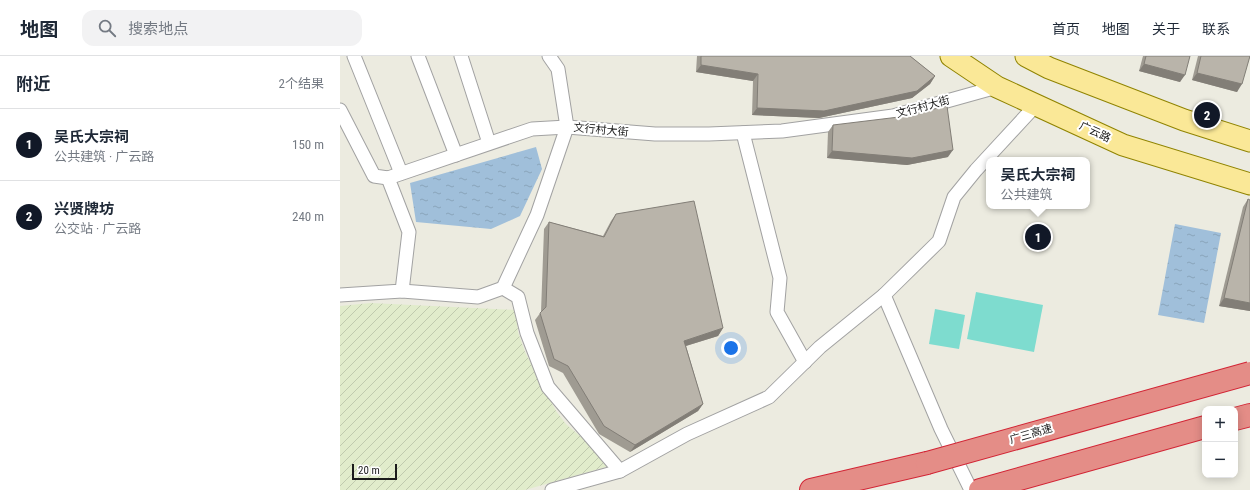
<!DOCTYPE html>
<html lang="zh">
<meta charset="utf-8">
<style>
:root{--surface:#fff;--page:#f2f2f3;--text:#1f2937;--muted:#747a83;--line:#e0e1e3;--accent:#111827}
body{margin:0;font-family:"Roboto Condensed","Noto Sans SC",sans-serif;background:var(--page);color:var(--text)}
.controls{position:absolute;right:12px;bottom:12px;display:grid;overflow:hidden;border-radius:8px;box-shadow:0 2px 10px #0003}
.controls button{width:36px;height:36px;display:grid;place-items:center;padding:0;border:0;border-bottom:1px solid var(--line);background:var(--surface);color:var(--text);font:20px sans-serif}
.scale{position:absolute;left:12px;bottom:10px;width:45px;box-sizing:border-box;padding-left:4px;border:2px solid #1b1b1b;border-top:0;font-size:11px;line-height:14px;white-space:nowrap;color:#1b1b1b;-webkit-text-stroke:3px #fff;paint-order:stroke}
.you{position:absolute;left:391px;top:292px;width:14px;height:14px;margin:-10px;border:3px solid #fff;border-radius:50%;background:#1a73e8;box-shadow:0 0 0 6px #1a73e833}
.badge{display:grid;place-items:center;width:26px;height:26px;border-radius:50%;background:var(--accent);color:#fff;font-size:13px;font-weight:700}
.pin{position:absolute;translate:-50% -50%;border:2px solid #fff;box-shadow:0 1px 4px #0006}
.popup{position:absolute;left:646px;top:101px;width:104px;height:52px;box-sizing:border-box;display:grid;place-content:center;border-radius:8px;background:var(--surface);filter:drop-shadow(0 1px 3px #0005);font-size:13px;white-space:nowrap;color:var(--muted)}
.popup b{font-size:15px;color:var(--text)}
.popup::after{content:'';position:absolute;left:50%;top:100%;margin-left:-8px;border:8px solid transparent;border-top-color:var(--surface)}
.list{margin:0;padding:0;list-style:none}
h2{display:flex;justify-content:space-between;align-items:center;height:52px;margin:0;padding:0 16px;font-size:17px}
h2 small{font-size:13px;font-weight:400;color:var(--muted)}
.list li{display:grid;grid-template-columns:26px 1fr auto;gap:12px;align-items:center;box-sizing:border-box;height:72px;padding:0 16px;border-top:1px solid var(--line)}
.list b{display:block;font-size:15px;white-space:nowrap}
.list p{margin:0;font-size:13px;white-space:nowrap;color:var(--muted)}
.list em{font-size:13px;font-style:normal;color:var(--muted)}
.icon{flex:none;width:22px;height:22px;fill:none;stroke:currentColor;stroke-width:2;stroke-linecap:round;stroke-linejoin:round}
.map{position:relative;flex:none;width:910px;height:434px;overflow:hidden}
header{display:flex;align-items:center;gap:24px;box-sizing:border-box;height:56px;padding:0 20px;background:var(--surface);border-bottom:1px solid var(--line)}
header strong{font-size:19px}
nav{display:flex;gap:22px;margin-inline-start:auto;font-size:14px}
.search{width:280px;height:36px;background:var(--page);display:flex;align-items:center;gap:10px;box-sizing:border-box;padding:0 14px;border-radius:12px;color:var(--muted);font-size:15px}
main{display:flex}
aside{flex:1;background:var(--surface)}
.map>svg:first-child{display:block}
.farmland{fill:url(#farmland-furrows)}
.pitch{fill:#7edccf}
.water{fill:url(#water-ripples)}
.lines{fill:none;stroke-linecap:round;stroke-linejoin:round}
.minor-casing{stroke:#a2a2a2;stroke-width:15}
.primary-casing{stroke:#908402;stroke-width:23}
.motorway-casing{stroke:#d22535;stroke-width:24}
.minor{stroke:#fff;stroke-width:13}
.primary{stroke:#fae897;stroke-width:21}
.motorway{stroke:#e48d87;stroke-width:22}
.motorway-bridge-casing{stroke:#d22535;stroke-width:24;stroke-linecap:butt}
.motorway-bridge{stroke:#e48d87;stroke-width:22}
.wall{fill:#9f9b92}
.shaded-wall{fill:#827e77}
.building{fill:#b9b4aa;stroke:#827e77}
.labels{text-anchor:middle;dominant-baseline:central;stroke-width:4;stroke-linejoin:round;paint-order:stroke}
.street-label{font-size:11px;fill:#1b1b1b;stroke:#fff}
</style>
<header>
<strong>地图</strong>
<div class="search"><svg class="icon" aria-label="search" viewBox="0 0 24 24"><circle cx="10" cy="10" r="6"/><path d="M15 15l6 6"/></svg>搜索地点</div>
<nav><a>首页</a><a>地图</a><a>关于</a><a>联系</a></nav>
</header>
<main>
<aside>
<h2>附近<small>2个结果</small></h2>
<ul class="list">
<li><span class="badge">1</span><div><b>吴氏大宗祠</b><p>公共建筑 · 广云路</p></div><em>150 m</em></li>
<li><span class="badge">2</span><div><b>兴贤牌坊</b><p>公交站 · 广云路</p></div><em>240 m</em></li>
</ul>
</aside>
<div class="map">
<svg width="910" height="434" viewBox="0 0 910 434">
<defs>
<pattern id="farmland-furrows" width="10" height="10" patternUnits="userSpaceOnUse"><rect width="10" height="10" fill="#e1eccb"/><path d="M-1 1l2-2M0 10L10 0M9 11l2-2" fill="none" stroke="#c0caae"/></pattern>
<pattern id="water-ripples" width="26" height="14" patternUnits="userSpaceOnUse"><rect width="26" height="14" fill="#a0bfda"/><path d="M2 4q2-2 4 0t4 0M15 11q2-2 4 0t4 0" fill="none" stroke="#89a4ba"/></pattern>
</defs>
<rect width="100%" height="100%" fill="#ecebe0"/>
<polygon class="farmland" points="31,247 176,254 178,276 185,296 216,355 226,368 255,393 269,410 185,434 0,434 0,250"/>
<g class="pitch">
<polygon points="636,236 703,249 694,296 627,283"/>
<polygon points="595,253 625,259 619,293 589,288"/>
</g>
<g class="water">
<polygon points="196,91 202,113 180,160 151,173 76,166 70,127"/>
<polygon points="835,168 881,177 864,267 818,259"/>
</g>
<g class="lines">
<defs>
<g id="minor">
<polyline points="14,0 61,117"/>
<polyline points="78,0 116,99"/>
<polyline points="121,0 149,87"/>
<polyline points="0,54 34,120 48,122"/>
<polyline points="403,77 440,222 437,256 465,306"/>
<polyline points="163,232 178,241 187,277 208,331 280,415"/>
<polyline points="62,235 138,241 163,232 197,159 227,71 218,13 209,0"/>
<polyline points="0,239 62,235 69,176 48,122 192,73 227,71 315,78 369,78 442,75 553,60 657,31"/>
<polyline points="544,239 601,373 631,434"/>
<polyline points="212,434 280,415 347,378 429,341 480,291 544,239 599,185 614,141 636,114 696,49"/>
</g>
<g id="primary">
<polyline points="611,0 657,31 783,89 910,128"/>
<polyline points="686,0 709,12 844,64 910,85"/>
</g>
<g id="motorway">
<polyline points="895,363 910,359"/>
<polyline points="471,434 587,407"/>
<polyline points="640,434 865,371"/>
</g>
</defs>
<use href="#minor" class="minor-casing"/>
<use href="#primary" class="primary-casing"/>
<use href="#motorway" class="motorway-casing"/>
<use href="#minor" class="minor"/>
<use href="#primary" class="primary"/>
<use href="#motorway" class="motorway"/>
<defs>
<polyline id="motorway-bridge" points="587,407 910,317"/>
</defs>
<use href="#motorway-bridge" class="motorway-bridge-casing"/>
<use href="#motorway-bridge" class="motorway-bridge"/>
</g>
<g class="wall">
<polygon points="357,0 570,0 595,20 590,28 572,42 479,62 412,59 413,25 356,16"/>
<polygon points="803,0 850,0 840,26 799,15"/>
<polygon points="858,0 910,0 897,36 852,24"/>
<polygon points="493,69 608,101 567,109 487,102 488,76"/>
<polygon points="908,143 910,255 879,250 903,151"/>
<polygon points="276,158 383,272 378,280 346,290 363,348 358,355 290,396 259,378 223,317 209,310 195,264 201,256 204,173 209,166 263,180 271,165"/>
</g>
<g class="shaded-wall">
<polygon points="804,8 845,19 840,26 799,15"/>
<polygon points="361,9 418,18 413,25 356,16"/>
<polygon points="857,17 902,28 897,36 852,24"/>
<polygon points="595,20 590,28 572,42 479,62 412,59 417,52"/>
<polygon points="613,94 608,101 567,109 487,102 492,95"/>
<polygon points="884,242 910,247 910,255 879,250"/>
<polygon points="383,272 378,280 339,292 344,285"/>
<polygon points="363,348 358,355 290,396 295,389"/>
</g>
<g class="building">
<polygon points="361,0 570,0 595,20 577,35 484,55 417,52 418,18 361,9"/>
<polygon points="806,0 850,0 845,19 804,8"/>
<polygon points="861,0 910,0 902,28 857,17"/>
<polygon points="607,50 613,94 572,102 492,95 493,69 559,61"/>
<polygon points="908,143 910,144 910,247 884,242"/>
<polygon points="354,145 383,272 344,285 363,348 295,389 264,370 228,310 214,303 200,257 206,251 209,166 264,181 276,158"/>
</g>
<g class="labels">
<g class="street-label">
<text transform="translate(583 51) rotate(-15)">文行村大街</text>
<text transform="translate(261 74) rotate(5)">文行村大街</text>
<text transform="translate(755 76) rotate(25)">广云路</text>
<text transform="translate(691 378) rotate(-16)">广三高速</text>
</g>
</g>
</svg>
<div class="controls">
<button>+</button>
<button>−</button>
</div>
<div class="scale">20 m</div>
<div class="you"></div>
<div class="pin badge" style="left:698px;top:181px">1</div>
<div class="popup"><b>吴氏大宗祠</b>公共建筑</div>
<div class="pin badge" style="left:867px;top:59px">2</div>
</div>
</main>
